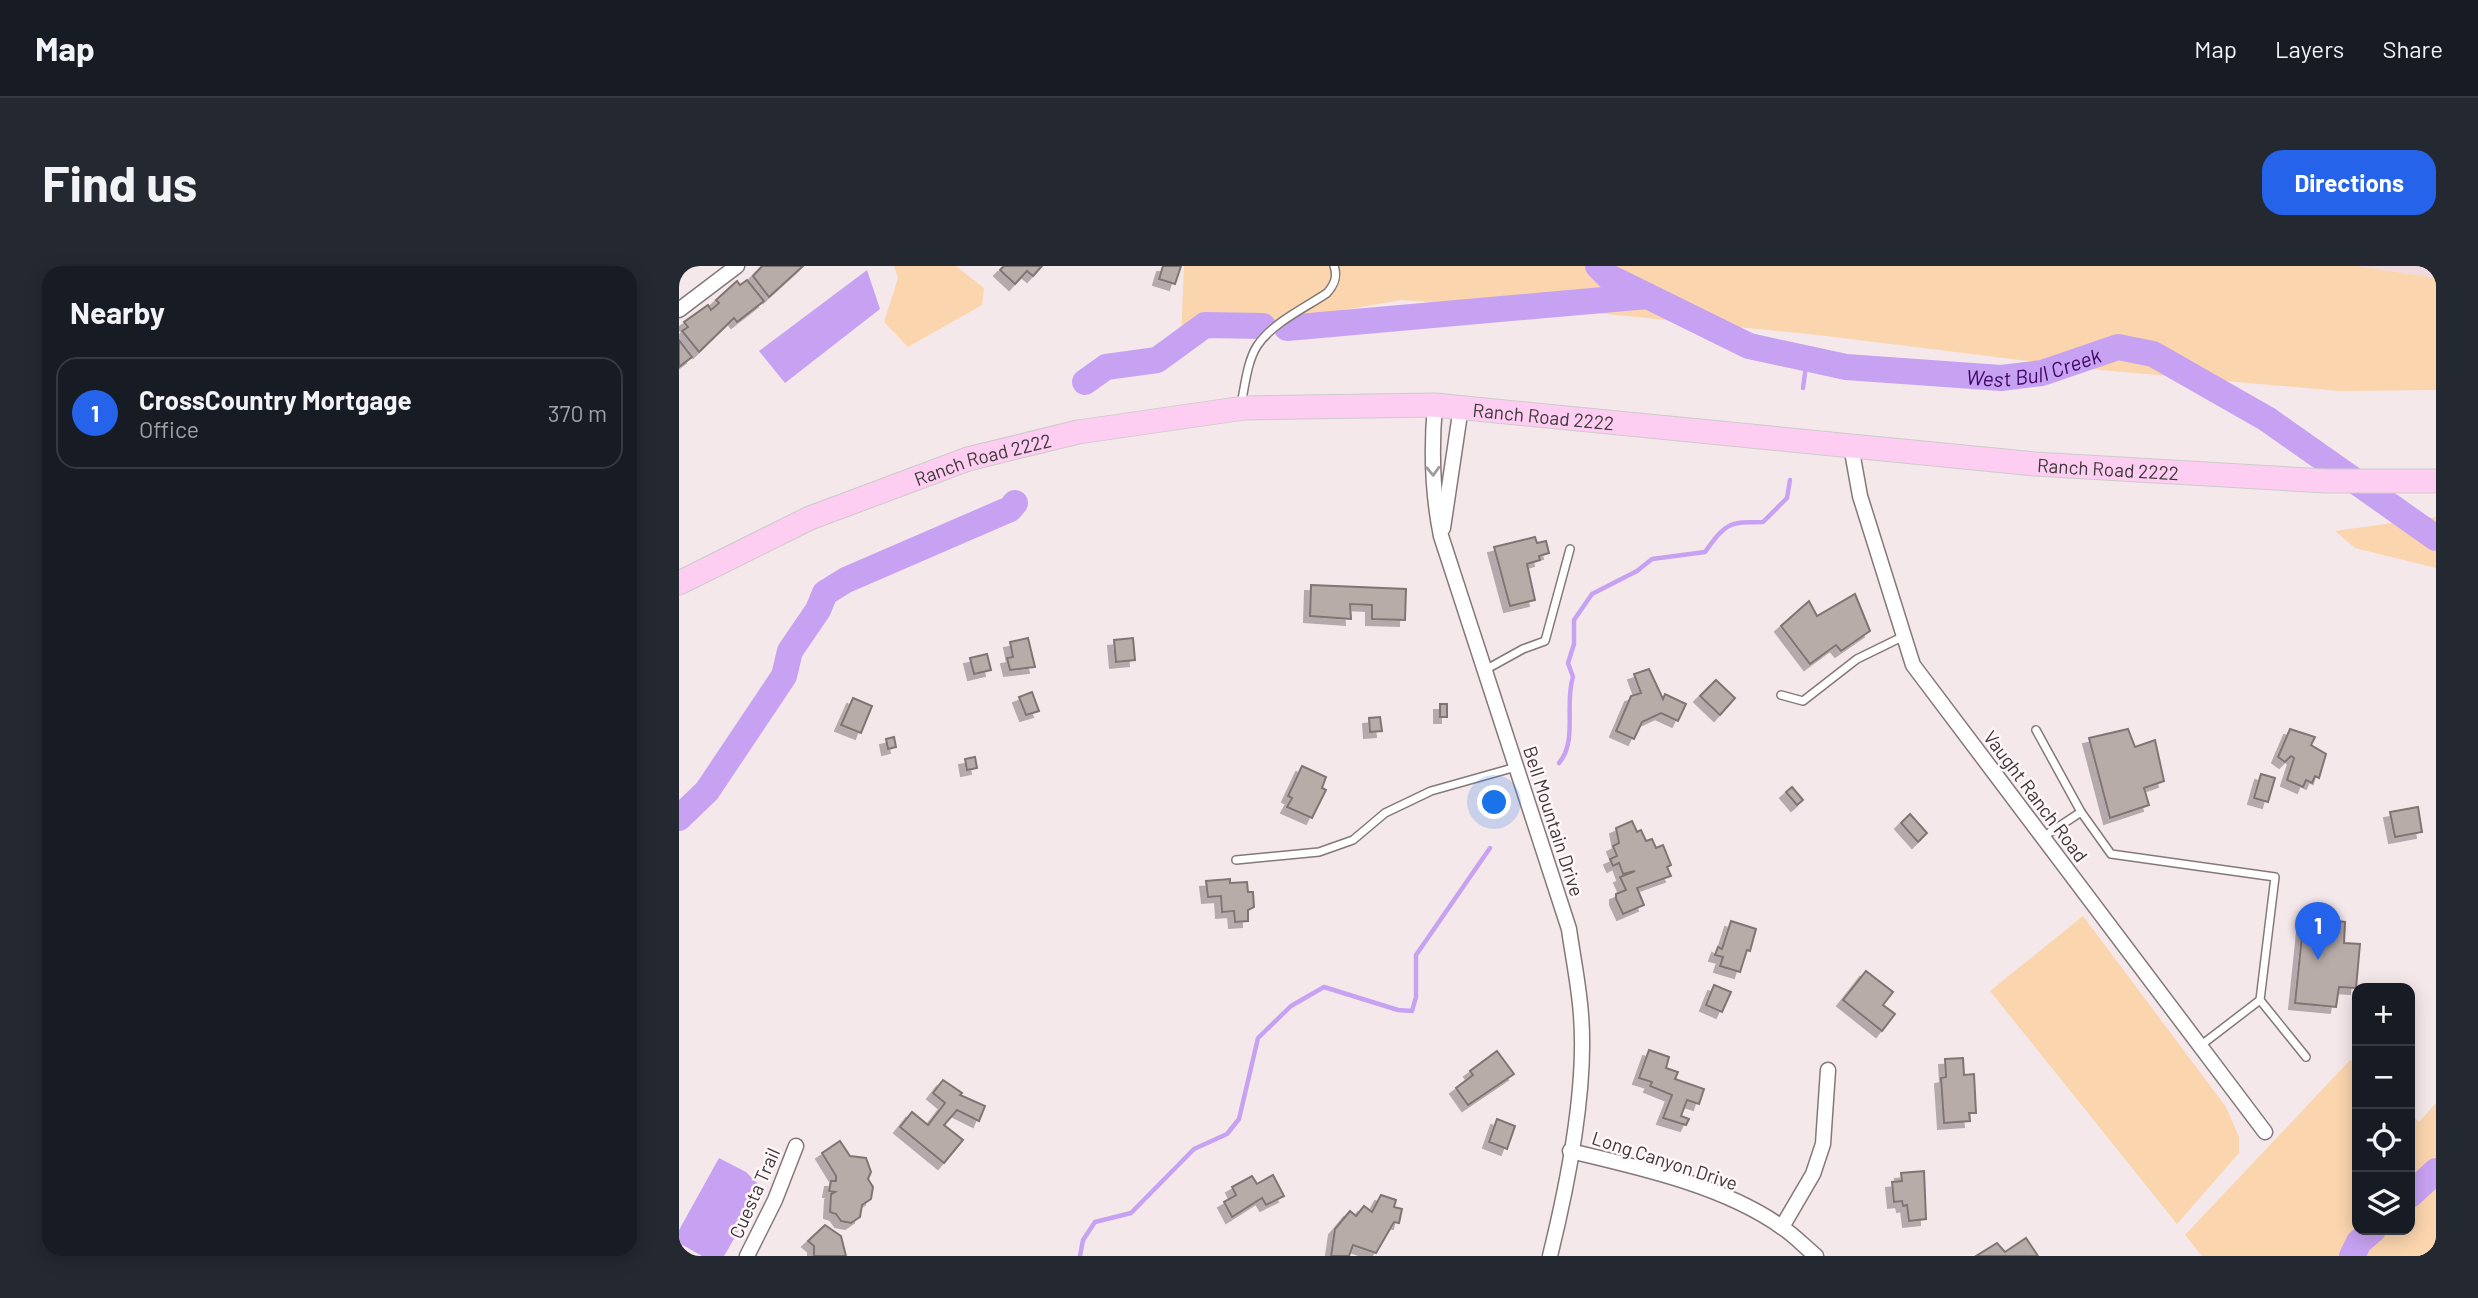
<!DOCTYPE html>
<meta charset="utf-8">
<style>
:root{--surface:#171b24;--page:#242831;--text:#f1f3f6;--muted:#9ea1a6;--line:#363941;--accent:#2563eb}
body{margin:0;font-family:Barlow,sans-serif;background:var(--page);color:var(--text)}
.controls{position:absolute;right:21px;bottom:21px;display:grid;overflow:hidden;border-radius:14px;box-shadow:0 4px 18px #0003}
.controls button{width:63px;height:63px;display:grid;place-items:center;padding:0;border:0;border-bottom:2px solid var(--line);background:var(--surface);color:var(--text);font:35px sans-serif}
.you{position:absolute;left:816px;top:537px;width:24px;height:24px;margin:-18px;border:5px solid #fff;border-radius:50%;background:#1a73e8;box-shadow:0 0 0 10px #1a73e833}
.badge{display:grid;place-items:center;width:46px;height:46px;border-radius:50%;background:var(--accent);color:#fff;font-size:23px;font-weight:700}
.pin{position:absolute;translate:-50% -58px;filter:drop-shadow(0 2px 4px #0008)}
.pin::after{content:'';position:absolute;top:37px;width:24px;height:21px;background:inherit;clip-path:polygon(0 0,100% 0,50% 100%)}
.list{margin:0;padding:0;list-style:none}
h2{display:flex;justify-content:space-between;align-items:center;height:91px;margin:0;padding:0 28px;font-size:30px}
h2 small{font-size:23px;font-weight:400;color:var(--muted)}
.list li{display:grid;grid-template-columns:46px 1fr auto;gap:21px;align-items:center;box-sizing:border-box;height:112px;margin:0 14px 14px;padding:0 14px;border:2px solid var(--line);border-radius:21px}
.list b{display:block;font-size:26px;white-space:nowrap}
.list p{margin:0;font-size:23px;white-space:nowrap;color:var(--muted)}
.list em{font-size:23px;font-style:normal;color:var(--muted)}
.icon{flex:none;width:38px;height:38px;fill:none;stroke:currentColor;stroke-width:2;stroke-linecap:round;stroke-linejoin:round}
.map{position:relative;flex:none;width:1757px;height:990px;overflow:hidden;border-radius:21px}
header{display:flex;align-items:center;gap:42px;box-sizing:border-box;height:98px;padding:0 35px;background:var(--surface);border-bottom:2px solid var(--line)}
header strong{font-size:33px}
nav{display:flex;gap:38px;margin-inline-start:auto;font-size:24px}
.intro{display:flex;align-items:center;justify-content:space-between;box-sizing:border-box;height:168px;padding:0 42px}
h1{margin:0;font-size:49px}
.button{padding:18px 32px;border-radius:21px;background:var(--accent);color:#fff;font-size:24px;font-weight:700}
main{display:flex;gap:42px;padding:0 42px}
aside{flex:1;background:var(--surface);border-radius:21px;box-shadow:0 4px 18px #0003}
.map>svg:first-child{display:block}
.built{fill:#f0dade}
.green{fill:#fbd5ae}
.water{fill:#c8a2f2}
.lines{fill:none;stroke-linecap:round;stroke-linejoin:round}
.stream{stroke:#c8a2f2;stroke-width:4.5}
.river{stroke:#c8a2f2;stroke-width:26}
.building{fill:#b8aca9;stroke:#807572;stroke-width:2;filter:url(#shadow)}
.service-casing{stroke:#84787a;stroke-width:10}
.minor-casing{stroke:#84787a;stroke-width:17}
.primary-casing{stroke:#cccbcb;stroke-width:25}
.service{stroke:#fff;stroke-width:7}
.minor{stroke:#fff;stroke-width:14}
.primary{stroke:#fdcef2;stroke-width:23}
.oneway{stroke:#9e9b9c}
.labels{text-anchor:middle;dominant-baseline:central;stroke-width:5;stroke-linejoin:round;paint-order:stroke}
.street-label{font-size:19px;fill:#3c3738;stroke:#fef6f8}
.water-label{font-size:21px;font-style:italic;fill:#3e0364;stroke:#fef6f8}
</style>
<header>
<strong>Map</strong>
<nav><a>Map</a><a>Layers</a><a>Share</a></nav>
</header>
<div class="intro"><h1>Find us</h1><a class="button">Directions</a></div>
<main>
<aside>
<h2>Nearby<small></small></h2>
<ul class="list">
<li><span class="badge">1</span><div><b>CrossCountry Mortgage</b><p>Office</p></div><em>370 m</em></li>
</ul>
</aside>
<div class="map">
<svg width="1757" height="990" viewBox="0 0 1757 990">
<defs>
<filter id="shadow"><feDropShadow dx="-6" dy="6" stdDeviation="0" flood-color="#0004"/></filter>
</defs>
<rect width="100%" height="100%" fill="#f5e8ea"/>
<polygon class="built" points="1678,0 1757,0 1757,12"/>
<g class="green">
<polygon points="215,0 277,0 305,22 303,39 229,81 205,56 219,12"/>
<polygon points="505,0 1678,0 1757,12 1757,124 1661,125 1422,104 1139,69 907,46 722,34 502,72"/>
<polygon points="1757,251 1757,302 1676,282 1656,265"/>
<polygon points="1404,650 1547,841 1560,871 1560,887 1498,958 1311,725"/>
<polygon points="1671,794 1678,801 1678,964 1731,964 1731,848 1740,856 1757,837 1757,990 1523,990 1506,969"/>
</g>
<g class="water">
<polygon points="188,4 201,43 106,117 80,85"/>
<polygon points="40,892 67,906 84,923 45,990 23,990 0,977 0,964"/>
</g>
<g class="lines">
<g class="stream">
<polyline points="1124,122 1128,92"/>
<path d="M880,497c19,-22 5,-60 14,-86l-5,-14 6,-19v-24l18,-26 45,-23 15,-12 53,-7c21,-29 23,-30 58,-30l24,-24 3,-18"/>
<polyline points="401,990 404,974 416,956 452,947 515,883 548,868 560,853 579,772 612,740 645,721 719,744 733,745 737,731 737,689 811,582"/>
</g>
<g class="river">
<path id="s1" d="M919,0l11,11 140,69 97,21 155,11 41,-5 76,-26 35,7 114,65 169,119"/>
<polyline points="608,62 969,30"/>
<polyline points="406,116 427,101 478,94 526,59 584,60"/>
<polyline points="0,552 28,525 105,410 111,385 139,344 146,327 167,314 331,243 336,237"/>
<polyline points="1731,929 1757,905"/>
<polyline points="1673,990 1680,976 1694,964"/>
</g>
</g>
<g class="building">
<polygon points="83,0 124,0 90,31 74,10"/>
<polygon points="325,0 363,0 354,10 348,5 336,18 321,4"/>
<polygon points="484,0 502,0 496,18 480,13"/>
<polygon points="68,14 85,35 58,56 55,52 20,86 3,65 9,61 5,56 29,39 32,44 40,37 37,34 58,15 61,19"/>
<polygon points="0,74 13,91 0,101"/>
<polygon points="856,271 858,277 867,275 870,287 860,290 861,294 848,298 856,334 831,340 815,281"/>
<polygon points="632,319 727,323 726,354 693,353 693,339 671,338 672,353 631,350"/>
<polygon points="1176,328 1191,365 1162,385 1157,379 1131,398 1102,360 1130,335 1138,350"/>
<polygon points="349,372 356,401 331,404 328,392 334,391 331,376"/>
<polygon points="454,372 456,394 437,396 435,374"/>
<polygon points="308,388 312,404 295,408 291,392"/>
<polygon points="970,403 984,433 986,428 1007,438 999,455 982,447 963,456 955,473 937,465 952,430 962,427 955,408"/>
<polygon points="1037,414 1056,432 1041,449 1021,430"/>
<polygon points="353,426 360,445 347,449 340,431"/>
<polygon points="174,432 193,440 182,467 162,459"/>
<rect x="761" y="438" width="7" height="13"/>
<polygon points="701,451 703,465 691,466 690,452"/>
<polygon points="1449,463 1456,481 1476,474 1485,515 1465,522 1470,539 1431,552 1410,472"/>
<polygon points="1611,463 1636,471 1632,479 1647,488 1640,512 1636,510 1633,517 1627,514 1624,521 1608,514 1615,492 1612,490 1606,496 1599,491"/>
<polygon points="215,471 217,481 209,483 207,473"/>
<polygon points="296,491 298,502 288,504 286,493"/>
<polygon points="623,500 647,511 643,522 647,524 633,552 608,541 613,532 609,530"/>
<polygon points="1582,508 1596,512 1589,536 1575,532"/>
<polygon points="1113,521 1124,534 1118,539 1107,526"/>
<polygon points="1739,541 1743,566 1716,571 1711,546"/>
<polygon points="1231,548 1248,567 1239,576 1222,557"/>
<polygon points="953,555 958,566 962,564 967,575 973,573 977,582 984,579 992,599 988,601 992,610 958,622 965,639 944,648 937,633 937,628 947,624 941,611 956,605 944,608 940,597 934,600 931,593 938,590 934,580 940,577 937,562"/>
<polygon points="551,613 551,617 568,616 569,626 574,626 575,641 569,644 569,655 556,656 555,645 543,646 542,630 529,631 527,615"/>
<polygon points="1625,651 1666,656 1665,677 1681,678 1677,722 1660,721 1657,741 1616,737"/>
<polygon points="1052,655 1077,663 1071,685 1068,684 1061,706 1041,700 1044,691 1036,689 1039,681 1043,683"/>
<polygon points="1187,705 1214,726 1204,739 1216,748 1203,765 1164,734"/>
<polygon points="1035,719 1052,726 1043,746 1027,739"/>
<polygon points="970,784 990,791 987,802 999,806 996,813 1025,823 1020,838 1008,834 1002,850 1010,853 1007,859 984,852 993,829 971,820 973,816 960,812"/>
<polygon points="818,785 835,808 789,839 777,822 794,809 791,805"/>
<polygon points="1284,792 1285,809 1295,808 1297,847 1290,847 1291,855 1265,857 1262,812 1267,811 1266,793"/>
<polygon points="264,814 283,827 281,829 306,840 300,855 278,844 265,859 284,874 265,897 221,861 233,846 249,859 266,837 254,827"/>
<polygon points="818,853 836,860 828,883 810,876"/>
<polygon points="161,875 171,890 187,892 192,906 189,913 194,921 192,933 183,939 181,951 172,957 162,955 157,948 151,946 152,928 156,926 150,925 152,915 157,915 157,910 143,887"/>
<polygon points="1245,905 1247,953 1230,955 1228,939 1224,940 1223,935 1215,936 1213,916 1223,915 1222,907"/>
<polygon points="594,909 605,930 587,939 583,932 553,951 545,936 557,929 553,921 573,910 578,918"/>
<polygon points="702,929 717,934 715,941 723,943 720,957 715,956 697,987 674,979 670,990 652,990 656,963 671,945 677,950 685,940 693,946"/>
<polygon points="146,959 162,970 167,990 135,990 135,980 129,975"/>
<polygon points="1347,972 1359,990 1297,990 1318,977 1326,986"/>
</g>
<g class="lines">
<defs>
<g id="service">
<path d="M562,138c4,-18 6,-42 16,-58 15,-23 48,-38 70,-53 7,-8 11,-16 7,-27"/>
<polyline points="806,404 844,383 866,375 891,283"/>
<polyline points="1102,429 1124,435 1178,393 1225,370"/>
<polyline points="1357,464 1402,546 1432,588 1596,611 1581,734 1627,791"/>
<polyline points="1364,571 1402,546"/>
<polyline points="557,594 640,586 674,574 706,547 752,525 837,501"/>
<polyline points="1521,780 1581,734"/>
</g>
<g id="minor">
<polyline points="0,44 58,0"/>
<path d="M756,139c-4,45 -3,87 6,131l128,393c4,29 10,57 12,86 6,75 -13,168 -31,241"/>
<polyline points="1172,180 1181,230 1234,399 1586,866"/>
<polyline points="764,262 782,141"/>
<path d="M891,885c68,16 155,35 213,77 12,8 22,19 33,28"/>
<polyline points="1103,961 1134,908 1144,878 1149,804"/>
<polyline points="68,990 96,934 117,880"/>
</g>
<g id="primary">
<path id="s2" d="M0,317l131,-65 158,-59 110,-27 166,-24 191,-3 600,59 291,17h110"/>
</g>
</defs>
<use href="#service" class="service-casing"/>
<use href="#minor" class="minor-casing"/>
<use href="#primary" class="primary-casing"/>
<use href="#service" class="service"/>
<use href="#minor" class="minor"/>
<use href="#primary" class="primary"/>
</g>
<defs><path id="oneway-chevron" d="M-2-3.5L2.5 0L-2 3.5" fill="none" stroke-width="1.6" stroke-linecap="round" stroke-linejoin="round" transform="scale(1.75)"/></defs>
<use class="oneway" href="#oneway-chevron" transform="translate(754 205) rotate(88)"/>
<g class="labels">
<g class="street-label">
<text stroke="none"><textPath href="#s2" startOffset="896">Ranch Road 2222</textPath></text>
<text stroke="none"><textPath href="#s2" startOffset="329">Ranch Road 2222</textPath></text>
<text stroke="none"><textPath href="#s2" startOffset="1463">Ranch Road 2222</textPath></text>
<text transform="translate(1357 530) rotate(53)">Vaught Ranch Road</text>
<text transform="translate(875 555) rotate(72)">Bell Mountain Drive</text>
<text transform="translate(986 894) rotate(18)">Long Canyon Drive</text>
<text transform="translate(75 927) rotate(-66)">Cuesta Trail</text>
</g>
<g class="water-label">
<text stroke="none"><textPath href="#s1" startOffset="460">West Bull Creek</textPath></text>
</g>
</g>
</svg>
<div class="controls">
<button>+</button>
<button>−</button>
<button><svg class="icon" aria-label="locate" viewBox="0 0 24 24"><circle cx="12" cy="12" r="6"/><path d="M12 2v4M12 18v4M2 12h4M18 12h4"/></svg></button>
<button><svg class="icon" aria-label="layers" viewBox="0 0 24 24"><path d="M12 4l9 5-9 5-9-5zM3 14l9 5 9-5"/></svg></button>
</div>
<div class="you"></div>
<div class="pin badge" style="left:1639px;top:694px">1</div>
</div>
</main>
